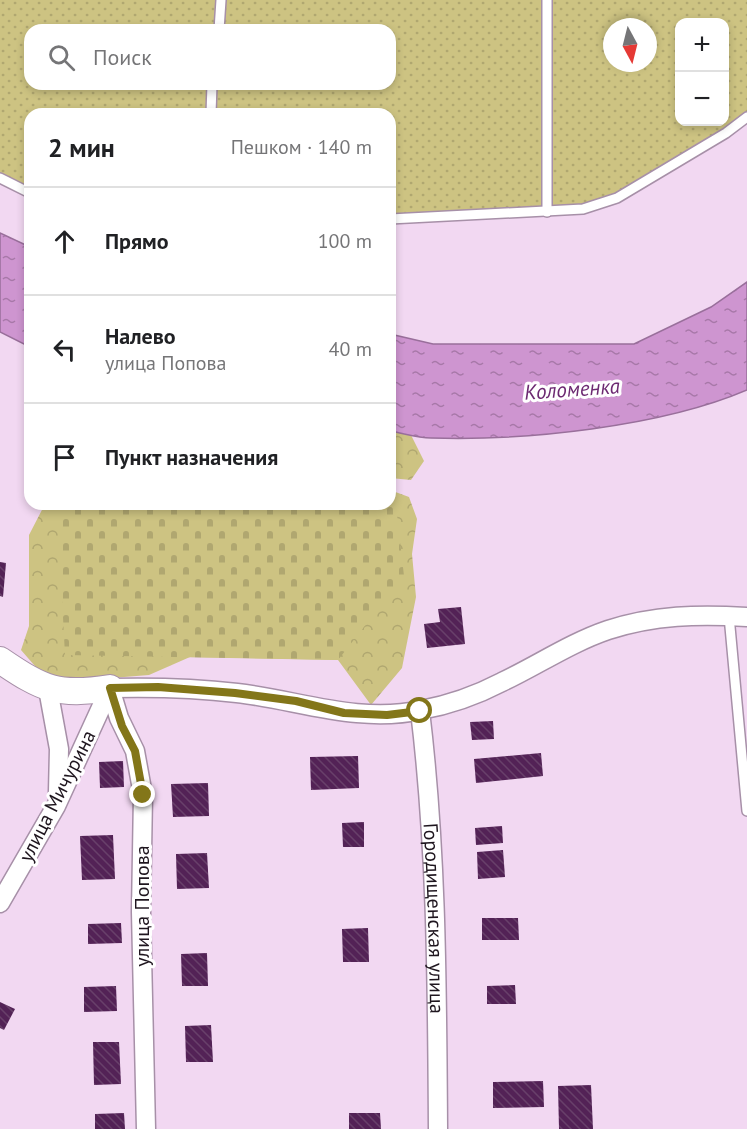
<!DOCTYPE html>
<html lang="ru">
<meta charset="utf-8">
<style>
:root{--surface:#fff;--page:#f6f6f6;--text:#202124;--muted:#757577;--line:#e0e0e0}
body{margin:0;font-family:"PT Sans",sans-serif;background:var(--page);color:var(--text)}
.controls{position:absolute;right:18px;top:18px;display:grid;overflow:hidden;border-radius:12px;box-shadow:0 3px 9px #0003}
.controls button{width:54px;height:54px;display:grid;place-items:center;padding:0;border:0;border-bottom:2px solid var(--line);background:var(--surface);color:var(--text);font:30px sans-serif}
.compass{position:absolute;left:603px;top:18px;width:54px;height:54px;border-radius:50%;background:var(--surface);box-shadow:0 3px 9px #0003;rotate:173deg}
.stop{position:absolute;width:18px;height:18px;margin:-14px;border:4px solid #837619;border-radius:50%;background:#fff}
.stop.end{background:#837619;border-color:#fff;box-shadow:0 2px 6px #0008}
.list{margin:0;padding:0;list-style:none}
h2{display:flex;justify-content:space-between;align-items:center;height:78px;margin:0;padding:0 24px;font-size:26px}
h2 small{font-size:20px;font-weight:400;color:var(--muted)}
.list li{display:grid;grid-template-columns:39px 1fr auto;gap:18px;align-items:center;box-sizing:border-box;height:108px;padding:0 24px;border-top:2px solid var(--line)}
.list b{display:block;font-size:22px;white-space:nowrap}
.list p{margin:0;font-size:20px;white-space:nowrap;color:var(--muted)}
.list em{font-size:20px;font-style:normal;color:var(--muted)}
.icon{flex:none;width:33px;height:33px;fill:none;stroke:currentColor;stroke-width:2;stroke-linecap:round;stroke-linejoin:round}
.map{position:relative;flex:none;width:747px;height:1129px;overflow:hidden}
.search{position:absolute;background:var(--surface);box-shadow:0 3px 9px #0003;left:24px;top:24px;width:372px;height:66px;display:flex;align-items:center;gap:15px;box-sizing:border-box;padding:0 21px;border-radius:18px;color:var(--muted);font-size:22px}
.panel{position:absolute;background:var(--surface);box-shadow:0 3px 9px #0003;left:24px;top:108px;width:372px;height:402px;border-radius:18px}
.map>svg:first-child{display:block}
.forest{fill:url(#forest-crowns)}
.cemetery{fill:url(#cemetery-stones)}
.garden{fill:url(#garden-dots);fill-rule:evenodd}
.water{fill:url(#water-ripples);stroke:#996f9b;stroke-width:1.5}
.building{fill:url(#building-back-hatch)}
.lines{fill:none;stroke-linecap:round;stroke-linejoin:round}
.lane-casing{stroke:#a790a8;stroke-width:12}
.street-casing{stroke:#a790a8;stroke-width:21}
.secondary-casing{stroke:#a790a8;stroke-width:28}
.lane{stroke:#fff;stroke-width:9}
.street{stroke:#fff;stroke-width:18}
.secondary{stroke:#fff;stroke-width:26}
.route{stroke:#837619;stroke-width:8}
.labels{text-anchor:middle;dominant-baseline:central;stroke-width:6;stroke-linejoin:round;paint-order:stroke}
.street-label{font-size:20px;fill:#1e151e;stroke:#fff}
.water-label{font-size:21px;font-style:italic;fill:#6d2a72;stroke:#fff}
</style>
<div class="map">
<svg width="747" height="1129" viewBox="0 0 747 1129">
<defs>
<pattern id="forest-crowns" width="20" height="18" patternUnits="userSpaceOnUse" patternTransform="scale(1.5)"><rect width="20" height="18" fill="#cdc382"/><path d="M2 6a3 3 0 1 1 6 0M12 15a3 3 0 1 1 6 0" fill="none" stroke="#b0a770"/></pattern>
<pattern id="cemetery-stones" width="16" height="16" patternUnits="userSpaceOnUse" patternTransform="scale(1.5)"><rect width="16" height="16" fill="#cdc382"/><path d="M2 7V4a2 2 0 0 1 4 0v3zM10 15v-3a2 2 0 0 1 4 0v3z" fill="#b0a770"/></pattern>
<pattern id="garden-dots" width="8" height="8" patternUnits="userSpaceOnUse" patternTransform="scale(1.5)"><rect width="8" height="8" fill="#cdc382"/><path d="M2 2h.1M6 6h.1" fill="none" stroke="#b0a770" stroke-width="1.8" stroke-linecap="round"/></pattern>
<pattern id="water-ripples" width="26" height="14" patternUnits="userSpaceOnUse" patternTransform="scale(1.5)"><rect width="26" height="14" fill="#ce95d0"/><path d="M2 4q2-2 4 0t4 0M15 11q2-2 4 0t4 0" fill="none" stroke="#a778a8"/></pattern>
<pattern id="building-back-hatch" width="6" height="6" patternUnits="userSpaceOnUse" patternTransform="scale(1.5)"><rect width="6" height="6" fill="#532256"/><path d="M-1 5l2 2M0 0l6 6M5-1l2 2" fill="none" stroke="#68406a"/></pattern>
</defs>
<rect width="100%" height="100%" fill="#f2d8f2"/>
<g class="forest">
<polygon points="390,431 411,435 424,461 411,480 390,478"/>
<polygon points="390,490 409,497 417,519 412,554 416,597 402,668 371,705 338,660 190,657 149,675 74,681 41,673 21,650 29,626 29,535 45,504 390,504"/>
</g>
<polygon class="cemetery" points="390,497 395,497 404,576 338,660 65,655 57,504 390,504"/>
<path class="garden" d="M0,0h747v117l-130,81 -34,11 -193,10v-105h-360v79l-30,-15zM680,22h44v100h-44zM612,27h36v36h-36zM30,30h360v54h-360z"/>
<g class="water">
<polygon points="0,233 30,247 30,347 0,332"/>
<path d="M747,282v108c-86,37 -223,51 -316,48 -14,0 -28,-5 -41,-7v-97l43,10h201l77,-37z"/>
</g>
<g class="building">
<polygon points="0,562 6,563 3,597 0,596"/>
<polygon points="461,607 465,644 427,648 424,624 440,622 438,609"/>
<polygon points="493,721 494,739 472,740 470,722"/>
<polygon points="541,753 543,776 476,783 474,759"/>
<polygon points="358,756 359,788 311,790 310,757"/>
<polygon points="123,761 124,787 100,788 99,762"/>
<polygon points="208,783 209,816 173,817 171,784"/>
<polygon points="364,822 364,847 343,847 342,823"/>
<polygon points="502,826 503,843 476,845 475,828"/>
<polygon points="113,835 115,879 82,880 80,836"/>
<polygon points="503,850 505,877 478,879 477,852"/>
<polygon points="207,853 209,888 177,889 176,854"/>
<polygon points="482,918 518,918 519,940 482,940"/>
<polygon points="121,923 122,943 88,944 88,924"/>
<polygon points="368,928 369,962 343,962 342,929"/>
<polygon points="207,953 208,986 182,986 181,954"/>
<polygon points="515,985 516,1004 487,1004 487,986"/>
<polygon points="116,986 117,1011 84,1012 84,987"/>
<polygon points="0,1002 15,1009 4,1030 0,1028"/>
<polygon points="211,1025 213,1062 186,1062 185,1026"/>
<polygon points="93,1042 119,1042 121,1084 94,1085"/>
<polygon points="543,1081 544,1107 493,1108 493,1082"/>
<polygon points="591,1085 593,1129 559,1129 558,1086"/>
<polygon points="124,1113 125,1129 95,1129 95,1114"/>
<polygon points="349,1113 380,1113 381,1129 349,1129"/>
</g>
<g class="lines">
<defs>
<g id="lane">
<polyline points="547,0 547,212"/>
<polyline points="219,30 221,0"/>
<polyline points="211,114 212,84"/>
<polyline points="0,178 30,193"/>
<polyline points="390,219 583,209 617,198 726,133 747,117"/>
<polyline points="729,616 747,811"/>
</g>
<g id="street">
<path d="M110,688c43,-1 85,0 127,5 61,7 122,31 184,17 28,-5 56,-15 81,-28 36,-17 68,-39 106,-52 46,-15 91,-16 139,-13"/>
<polyline points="110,688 119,718 135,751 143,795 141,912 146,1129"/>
<polyline points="48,689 59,749 58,792"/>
<path id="s1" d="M420,711c17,139 17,278 18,418"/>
<polyline points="0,903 56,806 110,688"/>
</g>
<path id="secondary" d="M0,660c44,30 58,36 110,28"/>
</defs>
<use href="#lane" class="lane-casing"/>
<use href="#street" class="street-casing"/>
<use href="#secondary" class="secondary-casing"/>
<use href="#lane" class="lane"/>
<use href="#street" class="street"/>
<use href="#secondary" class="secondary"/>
</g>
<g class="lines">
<polyline class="route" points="143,795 135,751 122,726 110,688 158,687 235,693 296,701 344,713 387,715 420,711"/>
</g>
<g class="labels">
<g class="street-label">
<text transform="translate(57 796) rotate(-63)">улица Мичурина</text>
<text transform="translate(142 906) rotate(-90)">улица Попова</text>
<text stroke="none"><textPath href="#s1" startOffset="208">Городищенская улица</textPath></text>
</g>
<g class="water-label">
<text transform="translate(572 389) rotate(-4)">Коломенка</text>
</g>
</g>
</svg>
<div class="controls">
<button>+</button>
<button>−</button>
</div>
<svg class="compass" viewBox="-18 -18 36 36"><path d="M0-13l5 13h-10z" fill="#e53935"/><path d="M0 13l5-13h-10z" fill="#757577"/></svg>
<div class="stop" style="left:420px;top:711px"></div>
<div class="stop end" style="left:143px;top:795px"></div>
<div class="search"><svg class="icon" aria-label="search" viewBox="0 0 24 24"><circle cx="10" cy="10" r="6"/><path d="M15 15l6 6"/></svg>Поиск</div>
<section class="panel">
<h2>2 мин<small>Пешком · 140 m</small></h2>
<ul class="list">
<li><svg class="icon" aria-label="ahead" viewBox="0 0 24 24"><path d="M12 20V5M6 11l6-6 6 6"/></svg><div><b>Прямо</b></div><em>100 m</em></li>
<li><svg class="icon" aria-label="left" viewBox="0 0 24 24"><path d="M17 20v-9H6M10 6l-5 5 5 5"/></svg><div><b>Налево</b><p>улица Попова</p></div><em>40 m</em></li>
<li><svg class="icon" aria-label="arrive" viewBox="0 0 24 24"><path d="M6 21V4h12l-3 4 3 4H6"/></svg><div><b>Пункт назначения</b></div></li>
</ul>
</section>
</div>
